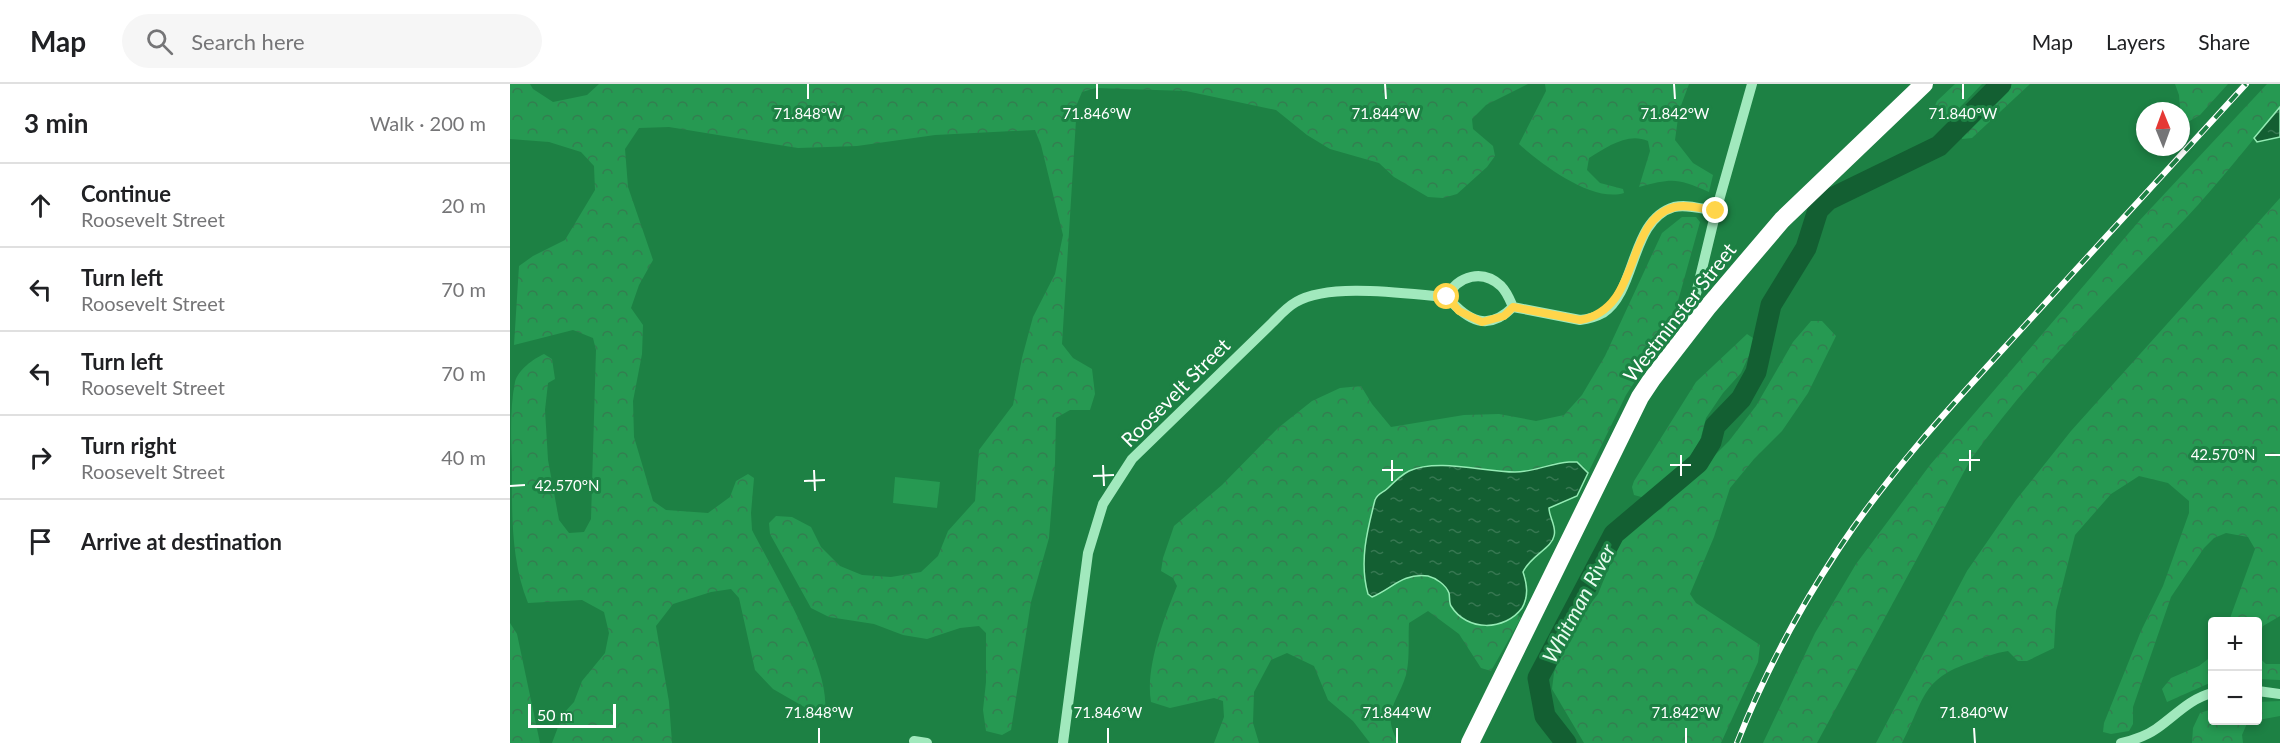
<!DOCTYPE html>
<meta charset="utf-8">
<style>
:root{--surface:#fff;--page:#f6f6f6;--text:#202124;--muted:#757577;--line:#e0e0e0}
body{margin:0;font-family:Lato,sans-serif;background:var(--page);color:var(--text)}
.controls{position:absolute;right:18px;bottom:18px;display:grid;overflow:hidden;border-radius:6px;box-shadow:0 3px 9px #0003}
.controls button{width:54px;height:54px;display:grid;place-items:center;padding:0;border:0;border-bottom:2px solid var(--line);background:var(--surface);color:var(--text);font:30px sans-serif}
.compass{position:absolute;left:1626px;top:18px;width:54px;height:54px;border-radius:50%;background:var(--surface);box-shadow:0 3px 9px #0003;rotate:359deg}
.scale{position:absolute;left:18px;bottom:15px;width:88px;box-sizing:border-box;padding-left:6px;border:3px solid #fff;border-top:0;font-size:16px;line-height:21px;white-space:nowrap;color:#fff;-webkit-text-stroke:4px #1d8144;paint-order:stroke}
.stop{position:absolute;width:18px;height:18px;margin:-14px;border:4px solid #ffd54a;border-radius:50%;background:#fff}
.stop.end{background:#ffd54a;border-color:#fff;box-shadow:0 2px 6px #0008}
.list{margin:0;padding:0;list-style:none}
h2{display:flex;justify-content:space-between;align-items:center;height:78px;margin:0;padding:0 24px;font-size:26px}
h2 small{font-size:20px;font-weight:400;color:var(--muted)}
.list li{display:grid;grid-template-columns:39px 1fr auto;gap:18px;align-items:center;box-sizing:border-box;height:84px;padding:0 24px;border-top:2px solid var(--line)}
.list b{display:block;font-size:22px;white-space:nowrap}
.list p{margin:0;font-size:20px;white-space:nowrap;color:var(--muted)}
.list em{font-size:20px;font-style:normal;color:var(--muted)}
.icon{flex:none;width:33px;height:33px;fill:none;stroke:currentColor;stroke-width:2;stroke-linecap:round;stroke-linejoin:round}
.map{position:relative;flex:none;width:1770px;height:659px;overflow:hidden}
header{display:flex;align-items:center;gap:36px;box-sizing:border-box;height:84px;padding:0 30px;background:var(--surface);border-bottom:2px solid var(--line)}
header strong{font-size:28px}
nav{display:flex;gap:33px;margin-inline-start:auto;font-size:21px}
.search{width:420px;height:54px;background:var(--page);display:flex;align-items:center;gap:15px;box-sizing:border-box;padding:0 21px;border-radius:33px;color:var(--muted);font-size:22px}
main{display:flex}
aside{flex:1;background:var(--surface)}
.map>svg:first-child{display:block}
.forest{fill:url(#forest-crowns)}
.park{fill:#269952}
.water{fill:url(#water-ripples);stroke:#94ebb4;stroke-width:1.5}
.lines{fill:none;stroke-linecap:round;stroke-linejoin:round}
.river{stroke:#135f32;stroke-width:21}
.minor{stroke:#a1e9bd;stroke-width:10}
.highway{stroke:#fff;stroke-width:18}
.rail-casing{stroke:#fff;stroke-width:6}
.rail{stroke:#1d8144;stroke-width:4;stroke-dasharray:11;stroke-linecap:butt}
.route{stroke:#ffd54a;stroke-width:8}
.ticks{fill:none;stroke:#fff;stroke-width:2}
.labels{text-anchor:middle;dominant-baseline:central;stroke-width:6;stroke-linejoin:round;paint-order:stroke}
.street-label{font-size:20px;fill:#fff;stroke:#1d8144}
.water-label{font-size:21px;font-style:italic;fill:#e6fbee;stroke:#1d8144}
.ticks-label{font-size:15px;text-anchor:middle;fill:#fff;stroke:#1d8144;stroke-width:6;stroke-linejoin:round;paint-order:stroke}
</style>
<header>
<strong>Map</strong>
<div class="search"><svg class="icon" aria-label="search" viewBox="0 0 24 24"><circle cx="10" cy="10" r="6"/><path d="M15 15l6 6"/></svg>Search here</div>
<nav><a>Map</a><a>Layers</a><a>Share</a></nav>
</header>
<main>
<aside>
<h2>3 min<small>Walk · 200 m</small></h2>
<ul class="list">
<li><svg class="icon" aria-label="ahead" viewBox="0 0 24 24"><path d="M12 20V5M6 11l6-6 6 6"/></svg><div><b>Continue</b><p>Roosevelt Street</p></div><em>20 m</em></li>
<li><svg class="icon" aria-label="left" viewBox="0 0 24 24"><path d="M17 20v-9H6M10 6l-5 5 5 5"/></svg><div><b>Turn left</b><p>Roosevelt Street</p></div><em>70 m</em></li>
<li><svg class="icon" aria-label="left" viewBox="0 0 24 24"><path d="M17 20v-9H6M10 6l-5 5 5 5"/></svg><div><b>Turn left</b><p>Roosevelt Street</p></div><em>70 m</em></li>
<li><svg class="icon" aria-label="right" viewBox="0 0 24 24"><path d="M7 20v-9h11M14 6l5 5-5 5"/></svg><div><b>Turn right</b><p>Roosevelt Street</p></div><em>40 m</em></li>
<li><svg class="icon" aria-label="arrive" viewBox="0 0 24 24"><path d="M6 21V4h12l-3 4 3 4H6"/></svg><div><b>Arrive at destination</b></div></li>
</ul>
</aside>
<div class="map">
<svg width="1770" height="659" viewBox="0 0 1770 659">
<defs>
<pattern id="forest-crowns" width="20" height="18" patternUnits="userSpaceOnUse" patternTransform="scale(1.5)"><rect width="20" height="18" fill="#269952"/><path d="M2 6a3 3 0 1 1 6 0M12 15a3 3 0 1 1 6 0" fill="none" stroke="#337e50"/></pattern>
<pattern id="water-ripples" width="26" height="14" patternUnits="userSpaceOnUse" patternTransform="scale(1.5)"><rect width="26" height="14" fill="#135f32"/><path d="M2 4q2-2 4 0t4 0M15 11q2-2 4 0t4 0" fill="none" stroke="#367751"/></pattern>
</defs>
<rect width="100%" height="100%" fill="#1d8144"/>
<g class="forest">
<path d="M0,0h20l3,5 20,13 34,-7 12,-11h929l-42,21 -14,14 1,10 20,17 2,10 -8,11 -30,27 -14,4 -15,-1 -34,-20 -15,-14 -49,-14 -23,-14 -31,-25 -90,-19 -90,-3 -14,4 -5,12 -15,240 11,14 19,11 3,25 -5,16h-20l-14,8 -1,45 -6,75 -18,64 -20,128 -9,5 -16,-4 -3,-21 3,-28v-49l-7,-7 -19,2 -33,11 -24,-4 -29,-11 -45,-7 -18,-9 -41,-74 -1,-11 7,-7 16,1 19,10 10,20 19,19 22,9 29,2 30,-5 17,-16 10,-25 27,-30 4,-51 34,-45 9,-47 11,-41 22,-43 8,-39 -22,-90 -6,-15 -100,5 -78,11 -59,2 -129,-21 -30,1 -14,21 3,38 25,73 -14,25 -8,23 12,17 -1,29 -9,47 1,36 19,64 13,9 42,3 22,-16 6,-16 12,-7 6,4 -3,35 1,17c21,41 83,143 72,185l-4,1 -47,-27 -18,-19 -16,-72 -8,-9 -20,3 -38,12 -17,22 13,76 3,41h-120l11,-29 11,-12 8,-21 23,-28 4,-20 -5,-21 -22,-12 -54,3c-18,-45 -16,-94 -16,-142 -1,-25 -2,-54 3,-79 3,-12 18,-23 29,-28l8,5 3,20 -7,4 -3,27 3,50 11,60 10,13 15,-1 7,-13 5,-169 -3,-12 -20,-8 -59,15 5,-79 14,-10 32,-16 30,-50 -1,-24 -13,-14 -32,-10 -39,-3z"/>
<path d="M1035,0h144l-10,27 -4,29 18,23 20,12 -4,17c-32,-14 -36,-14 -70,-5l11,-36 -2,-10c-21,-9 -42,7 -59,17l-2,12 13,13 23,6 1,4c-31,10 -83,-29 -105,-49l27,-53z"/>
<polygon points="1445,0 1472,0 1437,37 1428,38 1422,29 1427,17"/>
<polygon points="1498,0 1520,0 1462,54 1452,55 1452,47"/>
<polygon points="1665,0 1718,0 1690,31 1678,38 1671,35 1669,11"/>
<path d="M1757,0h13v23c-31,37 -61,76 -94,111 -74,78 -152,153 -215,241l-154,284h-54l52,-110 41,-69 74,-99 210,-245z"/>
<path d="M1770,114v418l-17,10 -5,14v-18l-29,-1 26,-72 -7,-12 -22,-4 -12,5 -10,10 -33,49 -38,110v17l-4,7 -18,3 -8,-2 1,-9 37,-92 22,-45 26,-73v-12l-21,-18 -29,-7 -28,18 -36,41 -19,76 -2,37 -27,13h-9l-10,-10c-13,2 -24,6 -36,11 -52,17 -47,38 -70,81h-26l91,-172 49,-71 55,-69z"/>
<path d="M1172,133h14l4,5 -29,104 -45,69 -38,78 -5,-7 -29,-3 -22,7 -16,2 -77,-6 -43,14 -11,11 -7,103c6,-4 13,-10 20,-13 14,-8 44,-8 51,11 1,4 1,10 2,14 26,15 38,26 66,8l4,4 -30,53 -10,-3 -22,-34 -31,-23 -19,12c-1,16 1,37 -3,52 -8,27 -26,38 -7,68h-29l-17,-22 -25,-21 -14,-34 -27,-13 -16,7 -17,32 -1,31 6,20h-45l10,-26 -1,-16 -9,-3 -44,10 -19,-6c-6,-34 13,-84 26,-116l-4,-8 -12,-7 2,-13 11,-32 48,-41 56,-57 34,-27 28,-13 21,-2 11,18 19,23 73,-12 35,-1 37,7 28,-6 18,-20 23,-39 57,-123z"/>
<polygon points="1301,237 1312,237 1326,252 1298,309 1272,347 1244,375 1220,404 1204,453 1180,510 1186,519 1250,561 1248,578 1211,659 1074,659 1042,605 1044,589 1054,554 1088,510 1112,451 1129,437 1151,425 1219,357 1246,322 1283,258"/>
<polygon points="1237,250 1246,256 1231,289 1213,309 1196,334 1190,357 1175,380 1135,414 1124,411 1122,403 1124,397 1186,298"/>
<polygon points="0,539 7,550 30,659 0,659"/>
<polygon points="1702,572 1702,598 1657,618 1652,605 1661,594 1689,582"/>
<polygon points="1748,573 1756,580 1770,580 1770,596 1748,595"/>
<polygon points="1770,617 1770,632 1748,636 1748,618"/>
<polygon points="1702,625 1702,636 1742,637 1738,637 1732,651 1733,659 1682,659 1683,644 1690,629"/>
</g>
<polygon class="park" points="385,393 430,398 427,424 383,419"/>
<g class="water">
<polygon points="1770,23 1770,53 1747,58 1744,54"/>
<path d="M1059,378h8l11,11 -11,23 -28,12c0,9 8,19 5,28 -2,12 -24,20 -31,36 4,12 6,24 -1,36 -17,23 -55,24 -71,-2 -2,-3 -1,-9 -2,-13 -3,-8 -13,-15 -21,-17 -26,-3 -35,12 -56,21l-4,-3c-9,-32 -1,-63 7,-94 3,-7 8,-7 13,-12 6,-6 13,-13 21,-17 29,-13 75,1 106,1 19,0 36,-9 54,-10z"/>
</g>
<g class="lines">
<polyline class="river" points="1056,659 1035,632 1028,594 1104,450 1188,379 1201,358 1205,342 1231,315 1246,288 1261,221 1296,164 1308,126 1318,116 1429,62 1491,0"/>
<g class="minor">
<path d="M1003,223c-25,25 -45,14 -66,-10 11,-22 36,-28 54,-11 6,6 9,14 12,21l67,13c8,-1 16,-3 23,-7 34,-22 27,-93 71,-106 14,-3 28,2 42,4"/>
<polyline points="1178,243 1206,127 1242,0"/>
<polyline points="1748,607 1770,610"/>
<polyline points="404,657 417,659"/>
<path d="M553,659l25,-190 15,-49 29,-45 140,-136c7,-7 15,-16 24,-21 34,-20 111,-8 151,-5"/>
<path d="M1611,659c13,-3 25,-7 35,-14 19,-13 33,-30 56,-36"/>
</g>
<polyline class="highway" points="960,659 1130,313 1142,295 1197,224 1272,136 1414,0"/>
<defs>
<path id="rail" d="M1227,659c27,-69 62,-134 103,-196 57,-86 129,-160 198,-236 69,-76 139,-151 208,-227"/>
</defs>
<use href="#rail" class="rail-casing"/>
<use href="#rail" class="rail"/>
</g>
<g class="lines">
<path class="route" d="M937,213l12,14 23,11 22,-6 9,-9 67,13c63,-11 43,-100 95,-113 14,-3 28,2 41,4"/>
</g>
<path class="ticks" d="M298,0v15M587,0v15M875,0l1,15M1164,0l1,15M1453,0v15M1460,366v21M1171,371v21M1755,371h15M882,376v21M1449,376h21M593,381l1,21M1160,381h21M304,386l1,21M872,386h21M583,392l21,-1M294,397l21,-1M0,402l15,-1M309,644v15M598,644v15M887,644v15M1176,644v15M1464,644l1,15"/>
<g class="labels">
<g class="street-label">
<text transform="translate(1169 228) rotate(-52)">Westminster Street</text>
<text transform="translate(665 308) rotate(-45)">Roosevelt Street</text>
</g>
<g class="water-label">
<text transform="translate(1068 519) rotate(-62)">Whitman River</text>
</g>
</g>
<g class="ticks-label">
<text x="298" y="35">71.848°W</text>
<text x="587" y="35">71.846°W</text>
<text x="876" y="35">71.844°W</text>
<text x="1165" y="35">71.842°W</text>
<text x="1453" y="35">71.840°W</text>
<text x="1713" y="376">42.570°N</text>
<text x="57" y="407">42.570°N</text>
<text x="309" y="634">71.848°W</text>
<text x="598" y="634">71.846°W</text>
<text x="887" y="634">71.844°W</text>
<text x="1176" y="634">71.842°W</text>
<text x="1464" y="634">71.840°W</text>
</g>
</svg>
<div class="controls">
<button>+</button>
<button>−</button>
</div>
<svg class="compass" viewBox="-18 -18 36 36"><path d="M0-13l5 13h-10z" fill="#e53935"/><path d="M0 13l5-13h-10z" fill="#757577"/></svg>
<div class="scale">50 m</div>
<div class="stop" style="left:937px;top:213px"></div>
<div class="stop end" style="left:1206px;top:127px"></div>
</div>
</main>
